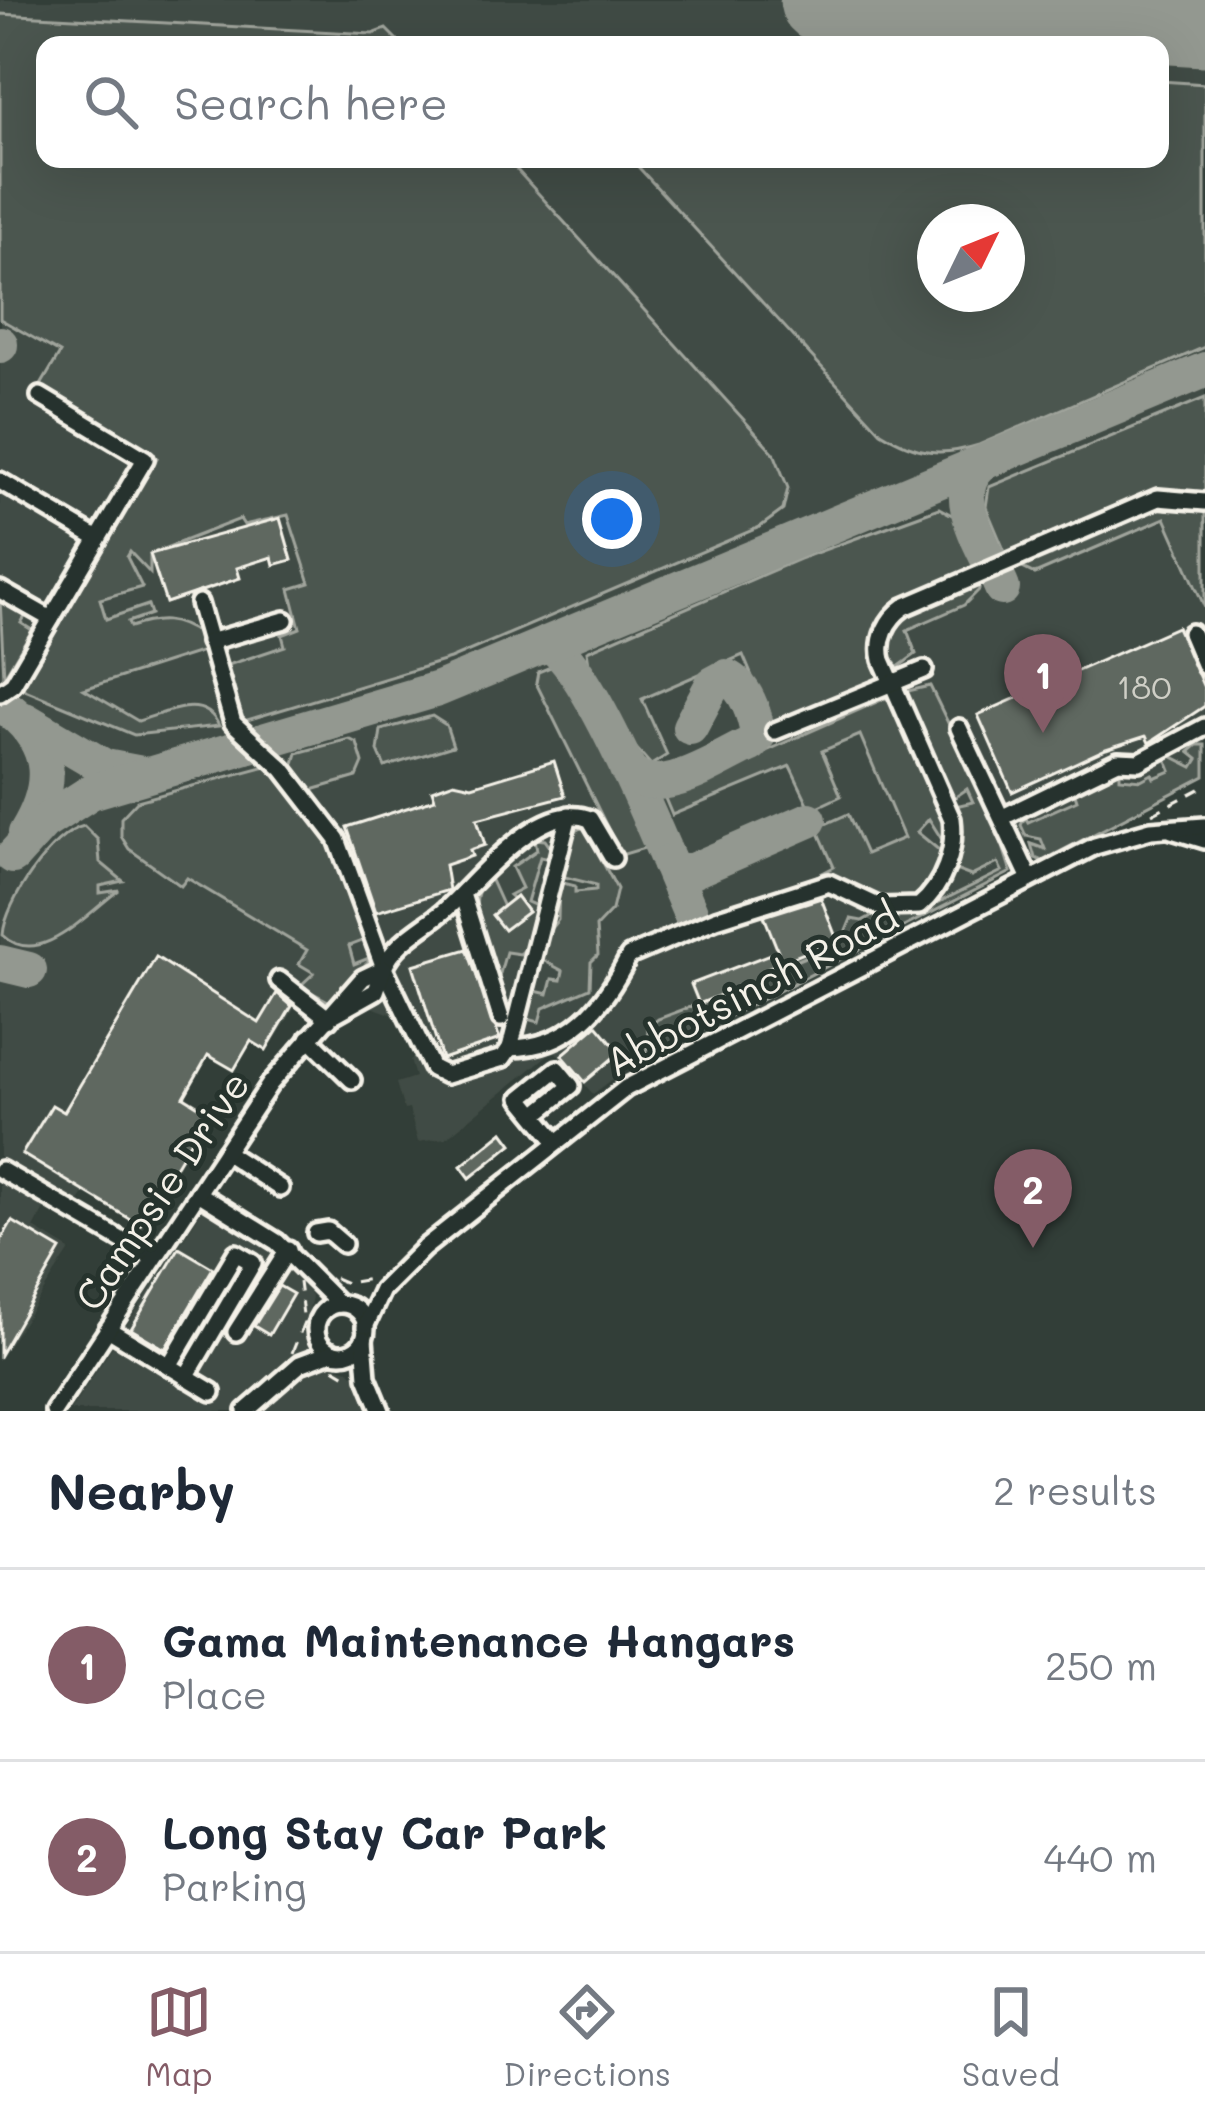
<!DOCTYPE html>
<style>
:root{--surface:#fff;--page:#f2f2f3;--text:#1f2937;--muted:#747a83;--line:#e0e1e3;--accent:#845c67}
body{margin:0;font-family:Mali,sans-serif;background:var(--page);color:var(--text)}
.compass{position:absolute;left:917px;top:204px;width:108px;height:108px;border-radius:50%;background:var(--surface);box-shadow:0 12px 48px #0002;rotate:47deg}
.you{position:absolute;left:612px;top:519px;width:42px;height:42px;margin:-30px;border:9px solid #fff;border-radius:50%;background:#1a73e8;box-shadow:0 0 0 18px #1a73e833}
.badge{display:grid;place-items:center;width:78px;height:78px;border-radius:50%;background:var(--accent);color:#fff;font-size:39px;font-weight:700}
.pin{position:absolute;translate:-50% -99px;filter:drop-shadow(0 3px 6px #0008)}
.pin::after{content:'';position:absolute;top:63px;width:42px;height:36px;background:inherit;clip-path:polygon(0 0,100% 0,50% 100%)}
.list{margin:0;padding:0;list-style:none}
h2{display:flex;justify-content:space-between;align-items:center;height:156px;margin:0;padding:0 48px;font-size:51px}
h2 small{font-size:39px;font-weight:400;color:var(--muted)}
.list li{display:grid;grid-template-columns:78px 1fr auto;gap:36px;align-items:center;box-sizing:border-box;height:192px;padding:0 48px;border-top:3px solid var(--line)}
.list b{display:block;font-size:45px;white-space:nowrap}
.list p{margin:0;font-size:39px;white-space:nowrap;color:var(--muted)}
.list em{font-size:39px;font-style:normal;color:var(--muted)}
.icon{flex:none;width:66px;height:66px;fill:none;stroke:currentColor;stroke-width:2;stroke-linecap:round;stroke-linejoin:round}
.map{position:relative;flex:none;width:1205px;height:1411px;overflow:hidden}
.search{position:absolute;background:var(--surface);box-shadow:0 12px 48px #0002;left:36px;right:36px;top:36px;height:132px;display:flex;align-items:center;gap:30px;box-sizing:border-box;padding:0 42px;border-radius:24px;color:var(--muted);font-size:45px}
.sheet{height:540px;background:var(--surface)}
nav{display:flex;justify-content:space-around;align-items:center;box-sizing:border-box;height:168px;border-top:3px solid var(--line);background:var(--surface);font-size:33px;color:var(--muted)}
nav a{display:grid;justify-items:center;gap:6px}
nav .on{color:var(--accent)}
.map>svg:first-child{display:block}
.built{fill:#404b44;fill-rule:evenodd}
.green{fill:#4c564f;stroke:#a0a49c;stroke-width:3;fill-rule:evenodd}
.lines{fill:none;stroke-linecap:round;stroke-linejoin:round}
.taxiway{stroke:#939890;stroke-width:36}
.runway{stroke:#939890;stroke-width:87}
.building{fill:#5f6861;stroke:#f4f1e8;stroke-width:3}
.minor-casing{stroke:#f4f1e8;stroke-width:24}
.path{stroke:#f4f1e8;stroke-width:3;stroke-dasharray:12 9;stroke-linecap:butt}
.minor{stroke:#26332d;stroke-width:15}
.labels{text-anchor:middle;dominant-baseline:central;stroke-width:10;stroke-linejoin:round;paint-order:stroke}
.number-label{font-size:33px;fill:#cfcfc6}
.street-label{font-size:39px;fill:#f4f1e8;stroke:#26332d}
</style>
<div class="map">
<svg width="1205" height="1411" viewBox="0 0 1205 1411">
<rect width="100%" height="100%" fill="#323e38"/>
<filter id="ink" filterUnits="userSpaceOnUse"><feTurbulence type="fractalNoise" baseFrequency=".00833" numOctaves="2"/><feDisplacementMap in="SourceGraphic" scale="24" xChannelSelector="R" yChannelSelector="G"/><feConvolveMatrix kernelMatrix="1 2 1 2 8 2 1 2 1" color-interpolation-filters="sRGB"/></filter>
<g filter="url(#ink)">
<g class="built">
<path d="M0,0h1205v772l-163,79 -12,-12 -27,11 9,22 -387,198 -32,24 -39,-44 -108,88 -28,4 -9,-33 -5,1 -8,-27 19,-6 -5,-17 9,-4 -17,-38 -33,-12 -29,12 -13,-16 -25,-16 -4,17 -31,49 -16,-9 -17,28 -25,-14 -23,39 25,15 -70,116 -56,-34 -7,10 -24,-13 -20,38 36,22 -70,109zM45,45h1115v114h-1115zM935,222h72v72h-72z"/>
<polygon points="203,1209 289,1262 312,1297 303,1333 326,1364 349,1370 360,1381 373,1411 70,1411"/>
</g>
<g class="green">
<path d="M0,14l373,20 13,-5 16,16h-357v114h462l267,294 14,35 -5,22 -23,17 -310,132 -206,62 -19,-55 60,-20 -3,-11 18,-7 -10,-39 20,-6 -22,-68 -44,10 -4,-6 -90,35v19l-20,-21 -3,5 15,30 -42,12 6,20 42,-14 3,9 -23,8 2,5c28,-9 45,-10 70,8l3,16 -119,38 54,32c28,-8 66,-29 81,5l-85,9 -114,-47 137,-230 -117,-71 20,-34 -60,-34z"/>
<path d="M1160,81l45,3v263l-226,98c-38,12 -63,9 -98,-13l-250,-273h529zM935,222h72v72h-72z"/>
<polygon points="1205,398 1205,498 1178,493 1009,557 1005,552 986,507 989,487"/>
<polygon points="1152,504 1205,506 1205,608 1165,518 1035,574 1012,563 1041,553 1051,556"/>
<path d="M939,508l15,8 24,55 -87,39 -7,65 -112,49 -29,-69 -101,44 25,56 -16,10c-29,-31 -60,-71 -64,-114l212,-92z"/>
<path d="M979,577v13l-15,15 -57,25 9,24 -26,19c-12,-68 38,-71 89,-96z"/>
<polygon points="0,599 26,615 21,623 32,630 4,677"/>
<polygon points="553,666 575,691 651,841 648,847 621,855 536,683 538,672"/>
<path d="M930,686l63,129 18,57 -365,187 2,-31 10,-9 56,-21 8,4c16,-20 87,-47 119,-59l10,-24 11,2 17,-9 36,2 87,-43 -4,-8 -27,13 -21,-8 1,-61 22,-5 -6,-13 -19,13 -49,-109z"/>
<polygon points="893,695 948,820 946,846 929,819 917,832 945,855 922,899 904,907 813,878 834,867 817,828 848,814 866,854 904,838 860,735 822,751 841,796 811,810 790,766 672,815 664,796"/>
<polygon points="432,716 446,725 453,746 385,767 378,751 381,730"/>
<polygon points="349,739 357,743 363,763 357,777 312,790 292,770 297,753"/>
<polygon points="1197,745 1205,745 1205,776 1042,861 1035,858 1031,844 1045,849 1041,839 1026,836 1021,825 1025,817 1028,822 1077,800 1074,791 1120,768 1120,778 1141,780 1152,774 1154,778 1171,771 1166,758 1171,756 1193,767 1198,759 1189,752"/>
<path d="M266,766c49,31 84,119 101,173l-18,7 5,18 15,-6 -1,4 -38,40 -30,-16 14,-13 -15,-9 8,-14 -120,-72 -6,8 -52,-37 -8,-13v-18l16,-17z"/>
<path d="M84,826l14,14 2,22 23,19 -23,5v7l19,-3c-32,23 -80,80 -116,45 2,-32 49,-102 81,-109z"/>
<polygon points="584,827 617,889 612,910 596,927 598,955 591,962 590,988 543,1008 539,1022 524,1018 531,990 548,994 552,979 561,980 563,971 539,958 546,934 558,920 559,882 575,886 575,892 596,890 596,885 561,876 572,833"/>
<path d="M535,839l10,1 7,10 -1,9 -11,-2 -13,45 12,5 -11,40 -8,7 -14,-2 -7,25c-16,-27 -36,-77 -11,-103l15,33 -10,8 11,15 24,-18 -19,-17 13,-7 -10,-21 25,-17z"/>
</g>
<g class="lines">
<g class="taxiway">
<polyline points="0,345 0,344"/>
<path d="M979,467c-33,29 10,88 23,121"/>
<path d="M546,644c38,5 125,224 144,268"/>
<path d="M11,711c44,36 43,76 15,122"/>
<polyline points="25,720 105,767 142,774"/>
<path d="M627,769c29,35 92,-11 124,-25l7,-9c-3,-20 -12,-49 -32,-58l-13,7 -23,43"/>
<polyline points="13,856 43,823 91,792 438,689 1205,370"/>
<polyline points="669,863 677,871 692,871 809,820"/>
<polyline points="0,963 29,970"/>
</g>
<polyline class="runway" points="823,0 1205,23"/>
</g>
<g class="building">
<polygon points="280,518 292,560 274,565 272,557 237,568 240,578 166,603 150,554"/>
<polygon points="1177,627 1205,690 1205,706 1149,743 1146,736 1106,749 1012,792 978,715"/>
<polygon points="554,761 565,796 477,819 485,845 470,850 472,856 445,865 449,890 376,912 347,827 435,799 432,790 454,782 472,786"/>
<polygon points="516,896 528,912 504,930 492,915"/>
<polygon points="821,898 837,940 769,967 772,974 699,1004 691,984 778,951 764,916"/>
<polygon points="467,949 500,1039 442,1059 413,965"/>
<polygon points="156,957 259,1023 277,993 292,1006 266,1050 251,1041 234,1070 208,1055 184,1097 208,1112 140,1225 22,1154 52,1105 64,1112"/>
<polygon points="597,1025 620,1052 585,1082 562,1055"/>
<polygon points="503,1132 512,1144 470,1178 461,1166"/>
<polygon points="12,1221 61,1250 0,1355 0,1242"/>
<polygon points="179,1248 213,1268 165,1349 131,1329"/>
<polygon points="279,1286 293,1294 269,1335 254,1326"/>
</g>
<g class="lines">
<defs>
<g id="minor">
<polyline points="0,481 98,539"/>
<polyline points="0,590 51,619"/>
<path d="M199,603l34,120 50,46 54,70 47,129 48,100 14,7 57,-17 7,-10c61,-1 94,-42 119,-92l87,-37 113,-36 51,24 39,-1c25,-21 37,-56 33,-87l-70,-159c-5,-21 5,-41 22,-53l254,-109 47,4"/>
<polyline points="1191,633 1205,666"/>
<polyline points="209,642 285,620"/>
<polyline points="0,693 13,684 145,459 40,396"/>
<polyline points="959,728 1030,879"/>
<polyline points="775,731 924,670"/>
<polyline points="1003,817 1118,761 1139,762 1205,727"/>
<polyline points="1172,830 1205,840"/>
<polyline points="462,894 501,1018"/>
<path d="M384,968c11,-27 40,-40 61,-58 31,-28 96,-112 145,-91l23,39"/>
<polyline points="279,980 329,1019"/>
<polyline points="309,1038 352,1080"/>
<polyline points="510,1048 569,815"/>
<polyline points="535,1115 571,1086 557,1069 521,1098 556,1141"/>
<polyline points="225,1152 280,1188"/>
<polyline points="1,1170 154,1259"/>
<polyline points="198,1193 277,1242 339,1304"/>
<polyline points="316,1233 328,1231 343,1244"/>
<circle cx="341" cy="1329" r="25"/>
<polyline points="365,1327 382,1290 424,1248 626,1088 1095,846 1151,830 1205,826"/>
<polyline points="108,1329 212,1392"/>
<polyline points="236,1332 288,1250"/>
<polyline points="364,1339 367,1377 381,1411"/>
<polyline points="169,1366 236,1253 253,1263 186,1377"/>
<polyline points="54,1411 270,1084 363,978 384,968 376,991 335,1014"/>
<polyline points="246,1411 300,1364 332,1352"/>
</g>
</defs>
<use href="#minor" class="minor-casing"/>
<g class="path">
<polyline points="1152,814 1205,786"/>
<polyline points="334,1278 346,1283 371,1279"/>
<polyline points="292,1353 304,1323 299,1282"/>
<polyline points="334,1368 351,1378"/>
</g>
<use href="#minor" class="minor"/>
</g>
</g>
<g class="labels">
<g class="number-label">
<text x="1144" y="685">180</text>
</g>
<g class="street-label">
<text transform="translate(751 988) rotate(-28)">Abbotsinch Road</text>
<text transform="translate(161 1190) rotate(-56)">Campsie Drive</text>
</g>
</g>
</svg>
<svg class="compass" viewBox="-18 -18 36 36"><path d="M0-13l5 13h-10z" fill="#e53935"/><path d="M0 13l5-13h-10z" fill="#747a83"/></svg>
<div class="you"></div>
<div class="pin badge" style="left:1043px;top:733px">1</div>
<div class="pin badge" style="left:1033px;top:1248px">2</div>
<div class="search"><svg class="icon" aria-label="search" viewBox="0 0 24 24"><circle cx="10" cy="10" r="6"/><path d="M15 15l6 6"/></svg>Search here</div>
</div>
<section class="sheet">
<h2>Nearby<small>2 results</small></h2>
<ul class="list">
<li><span class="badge">1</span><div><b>Gama Maintenance Hangars</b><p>Place</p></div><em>250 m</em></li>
<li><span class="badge">2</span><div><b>Long Stay Car Park</b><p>Parking</p></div><em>440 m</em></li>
</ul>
</section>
<nav>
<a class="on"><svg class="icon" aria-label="map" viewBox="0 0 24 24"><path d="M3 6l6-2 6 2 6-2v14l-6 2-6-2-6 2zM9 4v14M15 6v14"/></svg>Map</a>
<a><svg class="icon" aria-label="directions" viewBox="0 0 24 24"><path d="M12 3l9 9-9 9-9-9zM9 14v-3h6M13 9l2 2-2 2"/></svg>Directions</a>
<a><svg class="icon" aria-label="saved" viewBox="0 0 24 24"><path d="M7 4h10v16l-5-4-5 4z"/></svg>Saved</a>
</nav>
